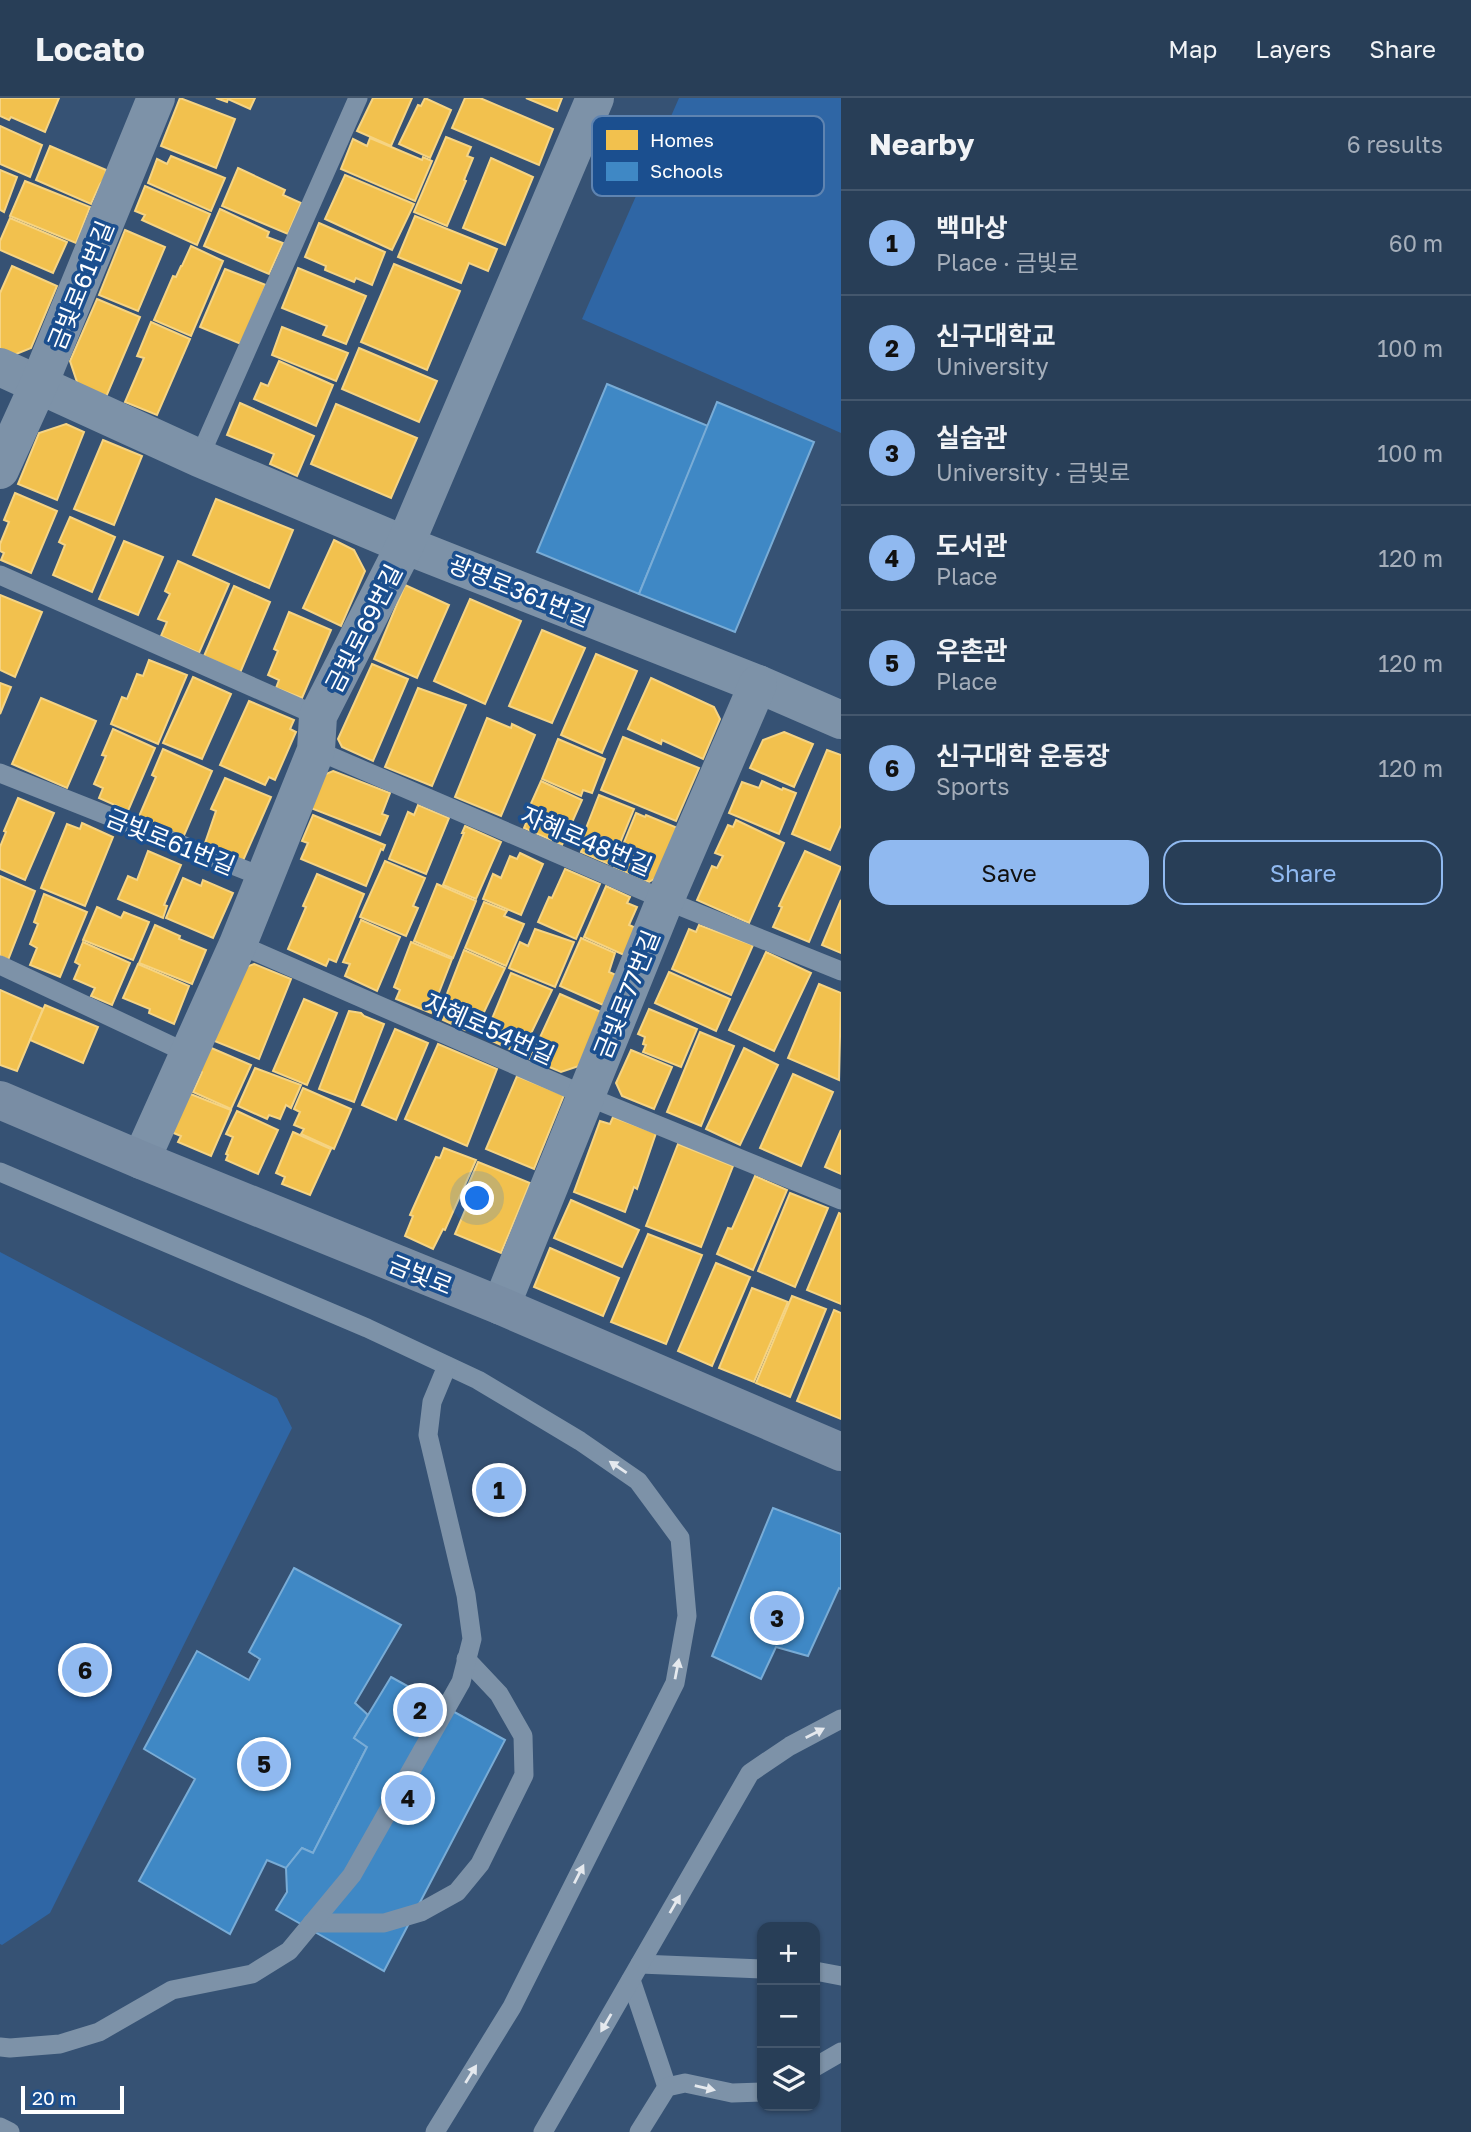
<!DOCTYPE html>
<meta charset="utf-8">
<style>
:root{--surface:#283e57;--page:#344961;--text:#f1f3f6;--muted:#a5aeba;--line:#44576d;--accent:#90b9f0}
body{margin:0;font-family:"Golos Text","Noto Sans KR",sans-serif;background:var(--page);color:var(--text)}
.controls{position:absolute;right:21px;bottom:21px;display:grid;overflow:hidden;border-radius:14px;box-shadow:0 2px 5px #0004}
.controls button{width:63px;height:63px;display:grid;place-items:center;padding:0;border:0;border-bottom:2px solid var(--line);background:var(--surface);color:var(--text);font:35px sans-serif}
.scale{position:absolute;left:21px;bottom:18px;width:103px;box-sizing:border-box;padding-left:7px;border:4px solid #fff;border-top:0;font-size:19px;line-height:24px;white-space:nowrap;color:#fff;-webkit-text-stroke:5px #1b4f8f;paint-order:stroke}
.you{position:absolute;left:478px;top:1101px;width:24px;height:24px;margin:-18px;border:5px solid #fff;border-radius:50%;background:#1a73e8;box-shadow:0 0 0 10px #1a73e833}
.badge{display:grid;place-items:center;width:46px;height:46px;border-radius:50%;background:var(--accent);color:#111;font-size:23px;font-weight:700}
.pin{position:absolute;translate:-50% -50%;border:4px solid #fff;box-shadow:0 2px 7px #0006}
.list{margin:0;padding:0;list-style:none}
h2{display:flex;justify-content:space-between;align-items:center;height:91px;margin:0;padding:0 28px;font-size:30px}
h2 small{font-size:23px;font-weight:400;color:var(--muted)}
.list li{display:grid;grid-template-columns:46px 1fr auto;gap:21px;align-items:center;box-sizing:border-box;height:105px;padding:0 28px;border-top:2px solid var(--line)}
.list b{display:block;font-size:26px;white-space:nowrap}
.list p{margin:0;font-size:23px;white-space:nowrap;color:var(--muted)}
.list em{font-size:23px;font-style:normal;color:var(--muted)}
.actions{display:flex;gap:14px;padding:21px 28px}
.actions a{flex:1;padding:16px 0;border:2px solid var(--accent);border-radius:21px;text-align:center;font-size:24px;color:var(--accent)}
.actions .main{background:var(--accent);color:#111}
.icon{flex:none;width:38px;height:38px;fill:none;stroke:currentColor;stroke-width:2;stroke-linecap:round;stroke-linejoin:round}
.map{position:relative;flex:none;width:841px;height:2034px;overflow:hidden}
header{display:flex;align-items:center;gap:42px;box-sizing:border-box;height:98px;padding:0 35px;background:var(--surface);border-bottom:2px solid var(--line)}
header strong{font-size:33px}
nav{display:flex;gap:38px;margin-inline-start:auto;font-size:24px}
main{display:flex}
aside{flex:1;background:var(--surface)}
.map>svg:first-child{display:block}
.green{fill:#2f66a5}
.homes{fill:#f2c14e;stroke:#f6d483;stroke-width:2}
.schools{fill:#3f88c5;stroke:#79acd6;stroke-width:2}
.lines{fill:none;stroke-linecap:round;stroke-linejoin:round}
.lane{stroke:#7d92a8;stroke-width:19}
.street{stroke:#7d92a8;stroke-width:38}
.secondary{stroke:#798da4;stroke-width:38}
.oneway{fill:#e5e9ee}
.labels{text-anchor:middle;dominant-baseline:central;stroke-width:7;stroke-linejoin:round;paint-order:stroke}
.street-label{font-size:24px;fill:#fff;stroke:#1b4f8f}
.key{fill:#1b4f8f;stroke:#5f84b1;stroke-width:2}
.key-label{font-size:19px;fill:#fff}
</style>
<header>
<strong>Locato</strong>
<nav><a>Map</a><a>Layers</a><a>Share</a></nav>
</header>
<main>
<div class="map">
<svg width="841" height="2034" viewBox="0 0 841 2034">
<rect width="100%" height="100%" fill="#365274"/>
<g class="green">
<polygon points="679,0 841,0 841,335 582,221"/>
<polygon points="0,1154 277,1300 292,1330 50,1815 2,1847 0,1846"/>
</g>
<g class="homes">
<polygon points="0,0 59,0 45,34 11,19 9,22 0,18"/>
<polygon points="180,0 235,21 216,70 161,48"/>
<polygon points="216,0 255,0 250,11 228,1 227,4"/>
<polygon points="373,0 412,0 391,48 357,33"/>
<polygon points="425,0 451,12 430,60 399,46 418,7 421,8"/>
<polygon points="465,0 480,0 553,31 539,67 452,30"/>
<polygon points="526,0 562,0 557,13"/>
<polygon points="0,28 42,47 30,79 0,66"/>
<polygon points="446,39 471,49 467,58 473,60 464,82 466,83 447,128 414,114"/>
<polygon points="370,40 422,62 423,59 432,63 415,103 341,71 353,41 367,48"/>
<polygon points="50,48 106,72 105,81 100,86 91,106 36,82"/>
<polygon points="171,58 225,80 211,113 148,85 157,61 167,66"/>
<polygon points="491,60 533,79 505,147 463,130"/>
<polygon points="238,70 285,92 283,97 301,105 288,136 222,108"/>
<polygon points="0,72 17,79 4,114 0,112"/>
<polygon points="345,77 414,106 392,152 325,121"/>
<polygon points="25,83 90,109 76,145 10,118"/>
<polygon points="145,88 210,116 197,147 142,122 145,117 135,113"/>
<polygon points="220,111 269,134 267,139 283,145 269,176 204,148"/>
<polygon points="415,118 497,151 488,173 469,165 461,185 398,159"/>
<polygon points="10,120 67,144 53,175 0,152 0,143"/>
<polygon points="319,125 385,154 372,187 356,180 354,184 325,172 326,168 305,159"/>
<polygon points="125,132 165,149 138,213 99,197"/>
<polygon points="191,148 223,163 191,238 154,222 173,178 176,179 181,168 182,168"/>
<polygon points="394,166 460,193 427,272 361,244"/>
<polygon points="12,168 57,188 31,250 9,259 0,255 0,195"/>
<polygon points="298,170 366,198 346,246 323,237 327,228 282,210"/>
<polygon points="225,171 266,187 241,246 200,229"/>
<polygon points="97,201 140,219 106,299 78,287 70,263"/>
<polygon points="151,224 190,241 157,317 125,304 144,260 137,258"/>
<polygon points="282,229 348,255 336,283 272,257"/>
<polygon points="359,250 437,283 419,324 342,291"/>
<polygon points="279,263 333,287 316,328 254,301 261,285 268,288"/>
<polygon points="240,305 314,338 297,378 270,366 274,356 227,337"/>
<polygon points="336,306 417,340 391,400 311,366"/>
<polygon points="66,326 84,334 57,402 18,386 39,335"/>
<polygon points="103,342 142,358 114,427 74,411"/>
<polygon points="15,395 57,413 31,475 1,462 4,455 0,453 0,446 9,424 4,422"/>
<polygon points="216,401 293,432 269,490 193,457"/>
<polygon points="70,419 115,439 92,494 53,477 65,447 59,444"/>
<polygon points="334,442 354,452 365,473 341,528 303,510"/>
<polygon points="124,443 163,459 138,517 99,501"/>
<polygon points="178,463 229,486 199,555 161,538 167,524 158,521 170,496 165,493"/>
<polygon points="405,487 449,507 417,580 374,561"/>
<polygon points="234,488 270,504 240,575 204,558"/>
<polygon points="0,497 42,514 15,579 0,572"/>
<polygon points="470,501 521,523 485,606 434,583"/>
<polygon points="289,514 331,532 302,600 276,590 279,582 268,577 278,553 274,551"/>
<polygon points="542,532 585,550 552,625 509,608"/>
<polygon points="596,556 637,573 602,655 561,637"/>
<polygon points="149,562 187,577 158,646 111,626 122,599 127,601 137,576 143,578"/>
<polygon points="372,566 408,581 373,663 342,649 338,641"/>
<polygon points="193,579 231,596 202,661 163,645"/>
<polygon points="651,580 714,609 720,621 703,661 662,642 661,646 628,631"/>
<polygon points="0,585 11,589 0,616"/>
<polygon points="418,590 466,607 432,688 385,669"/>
<polygon points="41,600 96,623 67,690 12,666"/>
<polygon points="249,603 294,622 290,631 296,634 275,682 269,679 265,687 220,667"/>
<polygon points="487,620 511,630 512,626 535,637 501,718 455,699"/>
<polygon points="113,631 155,650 128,713 99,700 103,690 94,686 106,658 102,657"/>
<polygon points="784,634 813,646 794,689 750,670 763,642"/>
<polygon points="623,639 699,670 676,723 601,692"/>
<polygon points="558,641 605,661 592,695 583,692 581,698 542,681"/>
<polygon points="163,651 212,673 182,742 137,723 156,679 152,677"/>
<polygon points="827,652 841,657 841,727 830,752 792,736"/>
<polygon points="333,673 390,695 382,716 388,718 380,737 308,709 319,679"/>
<polygon points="225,680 271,699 242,765 204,748 216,713 211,711"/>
<polygon points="541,683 582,702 562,747 524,730 532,711 529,710"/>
<polygon points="762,683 782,692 783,690 796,695 779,736 729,715 742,684 759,690"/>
<polygon points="599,697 634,711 611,767 581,754 585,745 581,743"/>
<polygon points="18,700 54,715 25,782 0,771 0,749 6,734 4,733"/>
<polygon points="418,707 449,720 426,776 389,761 408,714 414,717"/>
<polygon points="636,715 645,719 646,717 680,731 661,777 649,784 614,769"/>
<polygon points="313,717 385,747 383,752 381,751 366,788 301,761 308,745 302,743"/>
<polygon points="736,722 784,745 749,825 697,802 712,768 717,770 723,758 715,755 728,727 733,729"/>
<polygon points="82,725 113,739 85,808 41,790 67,726 80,731"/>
<polygon points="465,728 501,744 476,801 443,787 464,735 462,735"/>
<polygon points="148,753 181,767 164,807 167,808 163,820 118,801 128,778 137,782"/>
<polygon points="805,753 841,769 809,844 773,829 782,809 779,808"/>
<polygon points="520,755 543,766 521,817 483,801 493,776 501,780 510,758 517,761"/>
<polygon points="385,763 425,780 413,808 418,810 406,838 360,819"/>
<polygon points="565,771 600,786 576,841 538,824 549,799 552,800"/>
<polygon points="317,776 364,796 336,864 329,861 326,868 288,851 306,809 303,808"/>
<polygon points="0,778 35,793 8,862 0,858"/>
<polygon points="183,780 201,788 203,782 233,795 213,840 166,820"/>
<polygon points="437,786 476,803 453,860 414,843"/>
<polygon points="606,788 630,799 627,805 637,809 629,827 636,830 624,857 584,839"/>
<polygon points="44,796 87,814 60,879 30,867 37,850 30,846 38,826 34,824"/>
<polygon points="841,802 841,855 822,847"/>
<polygon points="484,804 507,813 504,818 524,826 506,868 465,850"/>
<polygon points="97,809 121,820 124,814 149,824 133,862 83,842"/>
<polygon points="361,822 400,839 377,893 345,878 350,866 343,864"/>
<polygon points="155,827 180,838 179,841 206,852 192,886 139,865"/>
<polygon points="699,827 753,847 731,897 672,871 689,831 696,834"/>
<polygon points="535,831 574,844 555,889 509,870 520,844 528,848"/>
<polygon points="581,840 615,855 609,874 616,877 603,907 560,888"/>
<polygon points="83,844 130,865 112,907 91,898 95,890 74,881 80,867 75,864"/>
<polygon points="411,844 452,861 431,915 396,901 400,892 394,889"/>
<polygon points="464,852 505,870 476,931 468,927 465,932 443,922 449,908 443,906"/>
<polygon points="766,854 811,875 774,953 729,932"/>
<polygon points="138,866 189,888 174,926 149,915 150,911 123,900"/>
<polygon points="254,866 291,881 259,961 212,942 243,870"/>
<polygon points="669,874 730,901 716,933 655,905"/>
<polygon points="511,875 552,892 524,950 517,946 514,953 490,942 495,930 489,928"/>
<polygon points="819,886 841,895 839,982 788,960"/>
<polygon points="0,892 43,911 17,973 0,967"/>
<polygon points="560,896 601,914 579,968 561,974 530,961"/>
<polygon points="304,901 337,915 307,987 273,973"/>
<polygon points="45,907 98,929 83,965 30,942"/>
<polygon points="649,911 697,931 681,969 643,954 646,947 643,946 645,939 638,936"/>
<polygon points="349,913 361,915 364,918 384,926 354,1004 319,991"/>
<polygon points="395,931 428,945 396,1022 362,1007"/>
<polygon points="700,934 734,948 701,1028 667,1014"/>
<polygon points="438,946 497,971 467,1048 405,1021"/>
<polygon points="209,949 251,967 231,1011 193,994 202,974 199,972"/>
<polygon points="744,950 778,967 740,1047 706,1031"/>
<polygon points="631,952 672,969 654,1011 622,998 616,985"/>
<polygon points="255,970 301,987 291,1010 286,1007 280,1021 269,1017 267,1021 238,1008"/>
<polygon points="793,976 833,994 801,1068 760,1050"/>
<polygon points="517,978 564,997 534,1071 486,1051"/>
<polygon points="303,990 351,1011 334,1051 301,1036 304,1031 294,1027 300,1014 294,1011"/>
<polygon points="188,995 231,1012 211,1058 178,1044 181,1038 171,1034"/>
<polygon points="237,1013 278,1032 258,1076 226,1062 228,1057 226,1056 233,1039 226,1036"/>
<polygon points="613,1019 656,1035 637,1091 634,1089 625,1114 574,1094 600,1023 610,1026"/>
<polygon points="841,1032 841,1076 825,1069"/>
<polygon points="293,1034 331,1051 310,1097 282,1086 285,1079 276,1075"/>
<polygon points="678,1046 733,1068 701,1149 646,1128"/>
<polygon points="444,1050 476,1062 445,1132 443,1131 433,1151 405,1138 413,1118 410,1117 436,1059 440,1060"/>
<polygon points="478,1064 530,1085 501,1155 455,1136 467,1108 464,1106 466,1100 463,1099"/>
<polygon points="755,1078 787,1092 753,1172 717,1156 728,1130 732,1131"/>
<polygon points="790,1095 828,1110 795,1189 758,1173"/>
<polygon points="571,1102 639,1132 622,1169 554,1140"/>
<polygon points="839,1115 841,1116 841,1206 807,1192"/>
<polygon points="648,1136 702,1157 666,1246 611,1224"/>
<polygon points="550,1150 619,1180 603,1218 534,1189"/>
<polygon points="716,1165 750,1179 712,1268 678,1253"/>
<polygon points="752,1190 788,1204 754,1284 719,1270"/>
<polygon points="792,1198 826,1211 790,1299 756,1285"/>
<polygon points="834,1212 841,1215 841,1321 797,1303"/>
</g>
<g class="schools">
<polygon points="607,286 708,328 639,496 537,454"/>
<polygon points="717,304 814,344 735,534 639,496"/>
<polygon points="773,1410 841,1436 841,1491 839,1490 808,1558 776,1549 761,1581 712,1558"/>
<polygon points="294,1470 401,1527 355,1605 368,1617 354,1640 367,1649 313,1755 302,1750 286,1770 267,1762 230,1836 139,1783 195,1681 144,1651 197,1553 249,1582 260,1561 249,1554"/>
<polygon points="391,1579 505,1642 384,1873 276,1812 287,1794 286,1770 302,1750 313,1755 367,1649 354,1640"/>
</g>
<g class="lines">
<g class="lane">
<polyline points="199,360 358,0"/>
<polyline points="0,477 318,618"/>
<polyline points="316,652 665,802 841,873"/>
<polyline points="0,675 263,779"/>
<polyline points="238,846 584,997 841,1102"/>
<polyline points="0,867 189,956"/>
<polyline points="0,1074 367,1230 478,1282 580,1343 638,1383 680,1440 687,1518 675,1585 512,1909 435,2034"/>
<polyline points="312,1825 384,1825 421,1814 457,1794 480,1766 524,1677 523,1638 499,1596 466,1561"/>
<polyline points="640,1866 762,1871"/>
<polyline points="815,1873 841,1878"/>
<polyline points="631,1882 667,1989"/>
<polyline points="0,1949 10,1950 60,1946 99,1934 172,1892 252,1876 289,1853 352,1777 461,1584 472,1541 466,1497 428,1337 432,1304 447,1268"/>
<polyline points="815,1969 841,1954"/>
<polyline points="0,2029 10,2034"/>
<polyline points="543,2034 750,1675 790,1648 841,1621"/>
<polyline points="639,2034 667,1989 685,1985 732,1995 762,1994"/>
</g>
<g class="street">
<polyline points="0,269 199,360 405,447 758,586 841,622"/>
<polyline points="0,372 39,286 156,0"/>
<polyline points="141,1062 238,846 316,652 318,618 405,447 595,0"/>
<polyline points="501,1208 665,802 758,586"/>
</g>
<polyline class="secondary" points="0,1002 141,1062 501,1208 841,1354"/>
</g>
<defs><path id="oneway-solid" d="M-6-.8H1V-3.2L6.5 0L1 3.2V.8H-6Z" transform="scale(1.75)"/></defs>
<g class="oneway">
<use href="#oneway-solid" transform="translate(618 1369) rotate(-146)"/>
<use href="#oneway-solid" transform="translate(677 1571) rotate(-79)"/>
<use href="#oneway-solid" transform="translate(815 1635) rotate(-27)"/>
<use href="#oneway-solid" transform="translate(579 1776) rotate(-63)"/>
<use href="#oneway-solid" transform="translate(675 1806) rotate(-60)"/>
<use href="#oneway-solid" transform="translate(606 1925) rotate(120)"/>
<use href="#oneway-solid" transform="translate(471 1976) rotate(-58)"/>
<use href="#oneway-solid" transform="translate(705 1990) rotate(13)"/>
</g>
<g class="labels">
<g class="street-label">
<text transform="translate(80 187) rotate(-68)">금빛로61번길</text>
<text transform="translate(520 492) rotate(22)">광명로361번길</text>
<text transform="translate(363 530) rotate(-63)">금빛로69번길</text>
<text transform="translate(587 742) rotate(23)">자혜로48번길</text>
<text transform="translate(171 743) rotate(22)">금빛로61번길</text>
<text transform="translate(626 896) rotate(-68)">금빛로77번길</text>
<text transform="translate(490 930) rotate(24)">자혜로54번길</text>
<text transform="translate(421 1176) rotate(22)">금빛로</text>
</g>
</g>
<rect x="592" y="18" width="232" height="80" rx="10" class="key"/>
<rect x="606" y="32" width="32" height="20" fill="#f2c14e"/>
<rect x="606" y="64" width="32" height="19" fill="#3f88c5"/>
<g class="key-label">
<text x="650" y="49">Homes</text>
<text x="650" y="80">Schools</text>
</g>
</svg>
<div class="controls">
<button>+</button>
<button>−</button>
<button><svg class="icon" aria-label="layers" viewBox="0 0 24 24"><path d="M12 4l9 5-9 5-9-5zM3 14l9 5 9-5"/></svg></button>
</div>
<div class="scale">20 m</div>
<div class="you"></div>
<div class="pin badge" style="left:499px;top:1392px">1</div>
<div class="pin badge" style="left:420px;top:1612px">2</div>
<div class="pin badge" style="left:777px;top:1520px">3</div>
<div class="pin badge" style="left:408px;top:1700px">4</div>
<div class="pin badge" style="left:264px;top:1666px">5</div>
<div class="pin badge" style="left:85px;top:1572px">6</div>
</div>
<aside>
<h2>Nearby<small>6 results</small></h2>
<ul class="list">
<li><span class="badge">1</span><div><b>백마상</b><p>Place · 금빛로</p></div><em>60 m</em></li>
<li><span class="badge">2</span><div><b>신구대학교</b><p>University</p></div><em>100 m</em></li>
<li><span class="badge">3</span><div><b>실습관</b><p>University · 금빛로</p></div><em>100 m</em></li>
<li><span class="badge">4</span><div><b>도서관</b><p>Place</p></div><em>120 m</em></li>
<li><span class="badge">5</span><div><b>우촌관</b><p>Place</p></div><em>120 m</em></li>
<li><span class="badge">6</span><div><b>신구대학 운동장</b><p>Sports</p></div><em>120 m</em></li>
</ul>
<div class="actions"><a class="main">Save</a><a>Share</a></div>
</aside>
</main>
